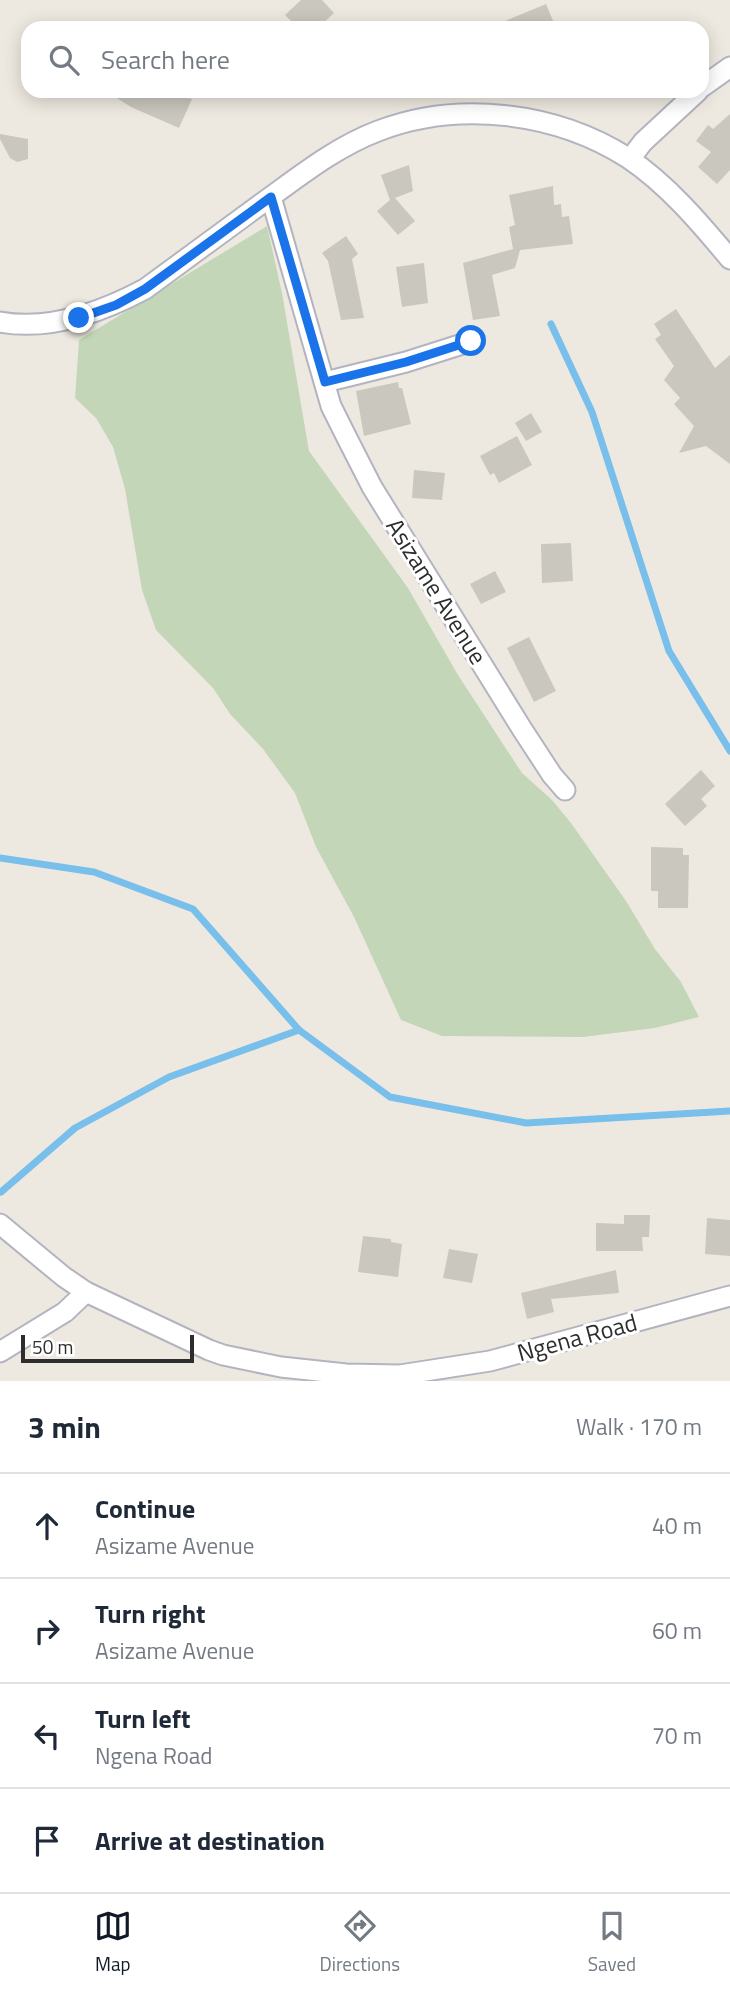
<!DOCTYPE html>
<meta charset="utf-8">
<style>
:root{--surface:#fff;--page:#f6f6f7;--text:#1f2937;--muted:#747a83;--line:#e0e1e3;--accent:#111827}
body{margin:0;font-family:"Titillium Web",sans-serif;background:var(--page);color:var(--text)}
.scale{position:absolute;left:21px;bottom:18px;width:173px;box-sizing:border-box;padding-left:7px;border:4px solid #2d2d2d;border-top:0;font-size:19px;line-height:24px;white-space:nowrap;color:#2d2d2d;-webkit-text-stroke:5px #fff;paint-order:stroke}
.stop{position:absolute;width:21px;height:21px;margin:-16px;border:5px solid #1a73e8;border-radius:50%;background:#fff}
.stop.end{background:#1a73e8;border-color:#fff;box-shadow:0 2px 7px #0008}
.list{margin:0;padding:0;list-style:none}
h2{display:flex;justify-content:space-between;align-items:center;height:91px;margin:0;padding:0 28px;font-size:30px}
h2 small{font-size:23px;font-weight:400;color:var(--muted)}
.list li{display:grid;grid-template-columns:46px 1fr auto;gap:21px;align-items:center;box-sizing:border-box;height:105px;padding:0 28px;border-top:2px solid var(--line)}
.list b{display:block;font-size:26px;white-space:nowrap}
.list p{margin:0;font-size:23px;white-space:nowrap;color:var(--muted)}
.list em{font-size:23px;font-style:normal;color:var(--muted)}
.icon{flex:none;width:38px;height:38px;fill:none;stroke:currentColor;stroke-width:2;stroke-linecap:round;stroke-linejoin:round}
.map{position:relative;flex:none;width:730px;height:1381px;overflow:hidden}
.search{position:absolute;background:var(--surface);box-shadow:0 4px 18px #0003;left:21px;right:21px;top:21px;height:77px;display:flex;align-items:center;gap:18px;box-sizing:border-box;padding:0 24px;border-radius:21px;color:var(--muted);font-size:26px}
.sheet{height:511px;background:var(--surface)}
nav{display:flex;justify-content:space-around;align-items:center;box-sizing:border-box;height:98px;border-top:2px solid var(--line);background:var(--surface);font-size:19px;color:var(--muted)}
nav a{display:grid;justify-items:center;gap:4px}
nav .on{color:var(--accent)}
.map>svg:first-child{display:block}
.cemetery{fill:#c3d7b8}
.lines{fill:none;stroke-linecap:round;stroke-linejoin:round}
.stream{stroke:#78bfeb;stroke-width:7}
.building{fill:#cac7be}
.street-casing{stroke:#b3b4c0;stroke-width:23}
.street{stroke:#fff;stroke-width:19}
.route{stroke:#1a73e8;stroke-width:9}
.labels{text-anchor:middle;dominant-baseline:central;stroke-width:6;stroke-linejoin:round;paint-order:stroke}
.street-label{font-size:24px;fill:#2d2d2d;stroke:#fff}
</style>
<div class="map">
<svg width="730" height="1381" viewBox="0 0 730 1381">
<rect width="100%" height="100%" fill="#eee9e0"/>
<polygon class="cemetery" points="267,226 282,293 309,451 408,588 458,675 522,773 552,800 571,823 626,901 655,949 681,982 699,1017 655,1028 583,1037 442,1036 401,1020 354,917 316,847 295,793 263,749 230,714 213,688 156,630 142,590 125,489 113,447 96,418 75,398 79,340"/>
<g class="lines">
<g class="stream">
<polyline points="551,324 592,412 669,651 730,751"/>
<polyline points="0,858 94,872 193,909 299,1030 390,1097 526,1123 730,1111"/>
<polyline points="1,1192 75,1128 169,1077 299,1030"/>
</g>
</g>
<g class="building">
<polygon points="301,0 322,0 334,13 318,28 298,28 285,15"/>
<polygon points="546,4 556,28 488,28"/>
<polygon points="106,91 191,91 188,98 192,99 179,128 131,107"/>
<polygon points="730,114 730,170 717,184 698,167 711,152 696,141 708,125 713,129"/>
<polygon points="0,134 28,139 28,159 17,162 10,158 0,139"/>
<polygon points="409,165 413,191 395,198 415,221 398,235 377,211 390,200 381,175"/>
<polygon points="553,186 554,205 561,204 562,217 569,216 573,244 520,250 515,268 492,275 500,316 473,320 463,263 513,249 509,227 515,225 509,195"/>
<polygon points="346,236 358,254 352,259 364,318 341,320 328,261 322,253"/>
<polygon points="424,263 428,303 402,307 396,267"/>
<polygon points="676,309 715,368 730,355 730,464 706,446 679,453 694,426 674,404 680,398 664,380 674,366 655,339 661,335 654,324"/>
<polygon points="398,382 399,388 402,388 411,424 364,436 356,391"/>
<polygon points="531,413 542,432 526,441 515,423"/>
<polygon points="517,436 532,465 499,483 494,473 490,475 480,456"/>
<polygon points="414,470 445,473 442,500 412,498"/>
<polygon points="571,543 573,581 542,583 541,544"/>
<polygon points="495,571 506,592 481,604 470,584"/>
<polygon points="529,637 556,691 534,702 507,648"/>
<polygon points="701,770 715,786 701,799 707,806 685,826 665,804"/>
<polygon points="651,847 683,848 683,855 689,855 688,908 658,908 658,891 651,891"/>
<polygon points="624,1215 650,1215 649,1237 642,1237 643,1251 596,1251 596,1223 624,1224"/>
<polygon points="707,1218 730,1220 730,1256 705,1254"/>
<polygon points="363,1236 391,1239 391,1242 402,1244 398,1277 358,1272"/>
<polygon points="449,1249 478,1254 472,1283 443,1278"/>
<polygon points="616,1270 619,1293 551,1299 554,1312 527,1319 521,1293"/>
</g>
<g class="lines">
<defs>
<g id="street">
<polyline points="702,87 730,67"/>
<polyline points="630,159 643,142 698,91"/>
<polyline points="271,197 331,406 347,438 372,487 522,729 552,775 565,790"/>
<path d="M0,322c49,9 102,-10 145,-33 40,-29 80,-59 120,-88 36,-26 71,-54 113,-70 80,-31 178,-19 250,27 39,26 72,65 102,101"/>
<polyline points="325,382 406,362 472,341"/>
<polyline points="0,1224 64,1277 86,1292 209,1350 223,1355 281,1367 346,1374 400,1375 490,1361 730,1296"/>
<polyline points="0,1352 65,1312 86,1292"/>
</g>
</defs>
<use href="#street" class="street-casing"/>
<use href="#street" class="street"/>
</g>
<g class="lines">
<polyline class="route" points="79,318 116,305 145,289 271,197 325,382 406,362 471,341"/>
</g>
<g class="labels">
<g class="street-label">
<text transform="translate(437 591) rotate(58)">Asizame Avenue</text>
<text transform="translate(577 1337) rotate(-15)">Ngena Road</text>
</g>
</g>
</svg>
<div class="scale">50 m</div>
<div class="stop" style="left:471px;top:341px"></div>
<div class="stop end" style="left:79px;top:318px"></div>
<div class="search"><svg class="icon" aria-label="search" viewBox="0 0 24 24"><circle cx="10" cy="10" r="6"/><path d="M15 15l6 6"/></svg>Search here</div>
</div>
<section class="sheet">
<h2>3 min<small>Walk · 170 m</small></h2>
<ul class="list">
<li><svg class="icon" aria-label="ahead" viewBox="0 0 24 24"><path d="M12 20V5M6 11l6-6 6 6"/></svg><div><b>Continue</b><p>Asizame Avenue</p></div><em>40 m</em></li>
<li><svg class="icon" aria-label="right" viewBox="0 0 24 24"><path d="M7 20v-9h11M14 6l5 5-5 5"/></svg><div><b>Turn right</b><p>Asizame Avenue</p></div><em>60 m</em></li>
<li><svg class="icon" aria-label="left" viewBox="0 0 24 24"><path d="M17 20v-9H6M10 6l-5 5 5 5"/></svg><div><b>Turn left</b><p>Ngena Road</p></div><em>70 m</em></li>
<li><svg class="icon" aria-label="arrive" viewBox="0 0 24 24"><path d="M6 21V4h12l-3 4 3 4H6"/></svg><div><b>Arrive at destination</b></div></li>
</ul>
</section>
<nav>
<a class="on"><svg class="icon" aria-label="map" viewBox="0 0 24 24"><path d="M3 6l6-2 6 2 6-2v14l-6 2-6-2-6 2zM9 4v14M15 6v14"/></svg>Map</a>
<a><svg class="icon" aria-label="directions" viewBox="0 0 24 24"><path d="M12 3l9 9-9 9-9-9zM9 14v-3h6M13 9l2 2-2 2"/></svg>Directions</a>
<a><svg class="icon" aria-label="saved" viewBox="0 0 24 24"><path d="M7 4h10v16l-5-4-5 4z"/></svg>Saved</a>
</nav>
